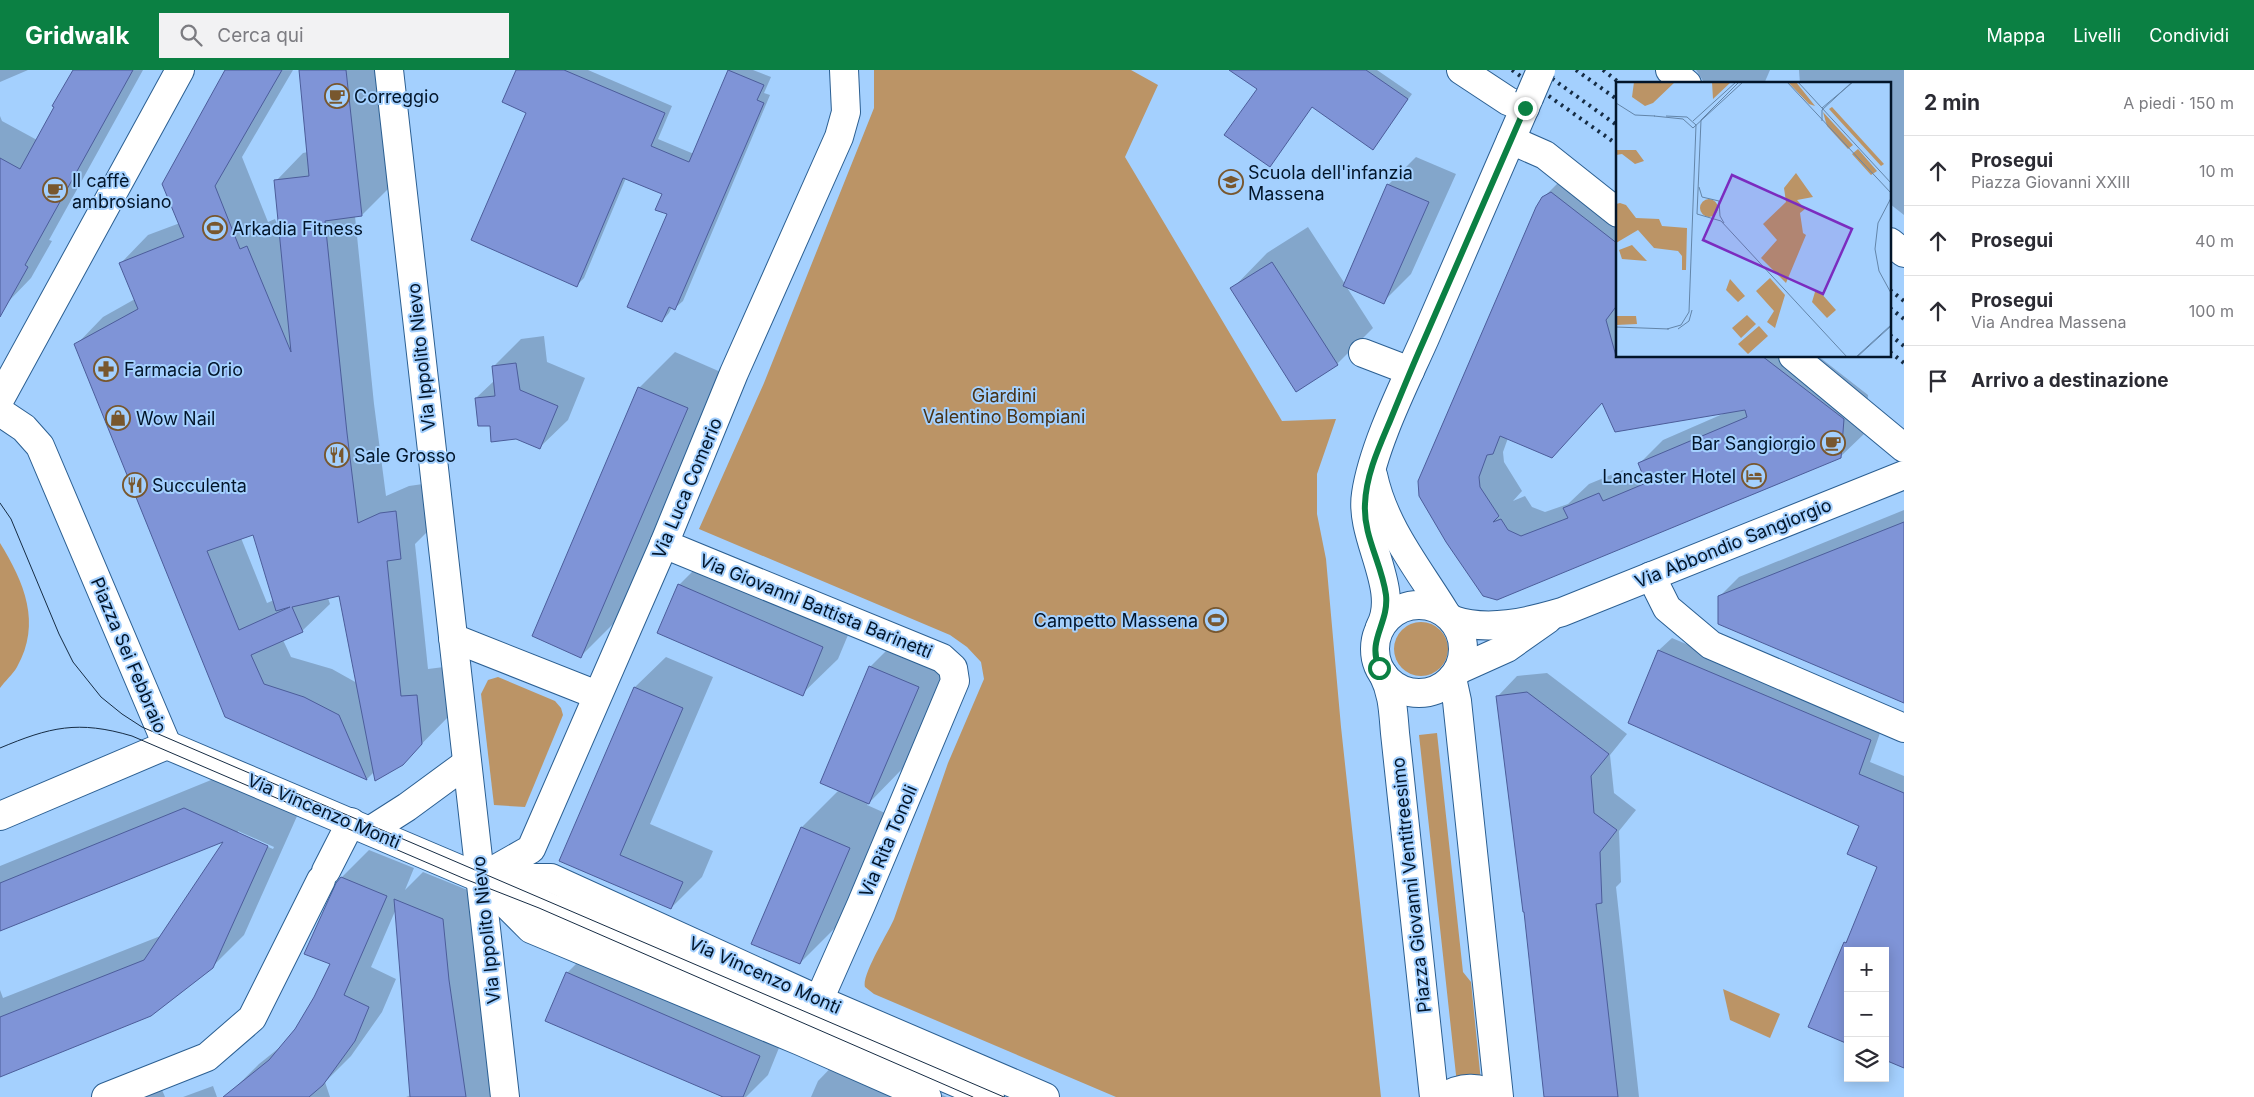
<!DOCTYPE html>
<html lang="it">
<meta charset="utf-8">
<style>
:root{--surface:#fff;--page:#f2f2f3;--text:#2b2b33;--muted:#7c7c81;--line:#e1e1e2;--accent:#0b8043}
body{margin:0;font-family:Inter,sans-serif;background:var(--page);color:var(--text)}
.controls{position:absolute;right:15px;bottom:15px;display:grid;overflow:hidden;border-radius:0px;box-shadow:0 2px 12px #0003}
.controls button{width:45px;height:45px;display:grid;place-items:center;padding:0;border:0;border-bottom:1px solid var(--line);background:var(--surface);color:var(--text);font:25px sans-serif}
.stop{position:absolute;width:15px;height:15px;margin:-11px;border:4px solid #0b8043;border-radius:50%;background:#fff}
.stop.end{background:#0b8043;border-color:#fff;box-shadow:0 1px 5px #0008}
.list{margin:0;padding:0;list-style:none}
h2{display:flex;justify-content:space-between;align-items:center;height:65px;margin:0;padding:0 20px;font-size:21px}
h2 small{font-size:16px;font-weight:400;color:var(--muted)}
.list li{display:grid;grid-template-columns:32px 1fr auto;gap:15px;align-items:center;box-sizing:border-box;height:70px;padding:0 20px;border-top:1px solid var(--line)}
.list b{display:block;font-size:19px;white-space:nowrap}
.list p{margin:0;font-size:16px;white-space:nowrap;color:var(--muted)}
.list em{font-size:16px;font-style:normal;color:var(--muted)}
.icon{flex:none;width:28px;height:28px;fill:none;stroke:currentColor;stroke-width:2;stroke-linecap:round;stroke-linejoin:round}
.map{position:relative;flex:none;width:1904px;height:1027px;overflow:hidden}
header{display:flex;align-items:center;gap:30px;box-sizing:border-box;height:70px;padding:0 25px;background:var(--accent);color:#fff}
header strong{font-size:24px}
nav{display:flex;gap:28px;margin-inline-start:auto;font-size:18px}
.search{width:350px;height:45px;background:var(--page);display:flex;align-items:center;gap:12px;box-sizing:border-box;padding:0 18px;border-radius:0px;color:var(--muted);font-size:19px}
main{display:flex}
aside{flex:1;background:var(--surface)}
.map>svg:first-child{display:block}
.green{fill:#bb9466}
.shadow{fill:#0003;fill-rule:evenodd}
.building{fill:#7f94d7;stroke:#4c5d9a;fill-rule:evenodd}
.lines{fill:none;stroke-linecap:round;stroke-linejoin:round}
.minor-casing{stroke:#2b5f92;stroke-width:30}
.minor{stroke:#fff;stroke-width:28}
.tram{stroke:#162c44;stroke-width:1}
.rail{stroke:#162c44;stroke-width:4;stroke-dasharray:2.5 5;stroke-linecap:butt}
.minor-bridge-casing{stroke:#2b5f92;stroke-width:30;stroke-linecap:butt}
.minor-bridge{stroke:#fff;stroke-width:28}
.route{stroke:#0b8043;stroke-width:6}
.labels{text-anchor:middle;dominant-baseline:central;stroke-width:4;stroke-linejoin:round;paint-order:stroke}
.poi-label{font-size:18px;fill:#02152a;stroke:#a4d0fe;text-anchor:start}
.street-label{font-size:18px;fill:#02152a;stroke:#a4d0fe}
.park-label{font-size:18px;fill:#483215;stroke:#a4d0fe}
.inset-road{fill:none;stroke:#6385a9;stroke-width:1}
.view{fill:#7b2cbf;fill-opacity:0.15;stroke:#7b2cbf;stroke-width:2.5}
.inset-edge{fill:none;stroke:#02152a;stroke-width:2.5}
</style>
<header>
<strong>Gridwalk</strong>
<div class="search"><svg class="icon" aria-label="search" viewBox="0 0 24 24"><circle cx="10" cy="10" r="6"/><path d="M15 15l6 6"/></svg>Cerca qui</div>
<nav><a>Mappa</a><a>Livelli</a><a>Condividi</a></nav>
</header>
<main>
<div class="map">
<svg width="1904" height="1027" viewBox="0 0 1904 1027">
<rect width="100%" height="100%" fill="#a4d0fe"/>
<g class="green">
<path d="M874,0h257l27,15 -33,72 157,264 54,-2 -19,55v40l9,45 15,168 40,370h-265l-242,-103 -9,-7c-4,-11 23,-54 29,-68l54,-156 36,-84 -3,-17 -14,-15 -17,-12 -251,-106 65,-146 110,-275z"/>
<path d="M0,473c24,39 42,80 17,124 -4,7 -12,14 -17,21z"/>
<circle cx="1421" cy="579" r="27"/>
<polygon points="498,607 555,631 561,638 563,645 525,737 494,735 481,624 488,610"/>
<polygon points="1437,663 1463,902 1471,912 1481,1012 1457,1014 1419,665"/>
<polygon points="1723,919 1780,944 1770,968 1730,950"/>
</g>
<g class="shadow">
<polygon points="0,0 28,0 0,12"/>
<polygon points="74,0 143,0 49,170 52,171 31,208 6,234 0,236 0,46 2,51 37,70"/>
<path d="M227,0h66l-51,87 26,65 7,-3 5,13 -4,-51 27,-28 5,-1 -8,-82h76l13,118 -27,27 -7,1 19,188 12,92 23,-10 14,-2 6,46 -14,14 13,125 16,-2 6,48 -48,49 -27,7 -8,8 -141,-63 -150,-371 27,-28 32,-18 -14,-36 27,-28 32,-12zM254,464l20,66 -7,3 -26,-65zM340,525l17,88 -25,-14 -41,-12 -8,-17 19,-9 28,-27 -2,-6z"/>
<polygon points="517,0 588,0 672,36 658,69 694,84 730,0 753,0 771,7 764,23 770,25 683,231 675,238 672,237 669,243 662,251 668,144 663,124 626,108 584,208 577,215"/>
<polygon points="1246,0 1377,0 1412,24 1373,78 1312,36 1258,19"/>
<polygon points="1696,0 1770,0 1764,14 1705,14"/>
<polygon points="1799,0 1904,0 1904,145 1890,134 1890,14 1800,14"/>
<polygon points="1416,87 1456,104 1411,204 1383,232 1346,216 1373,258 1337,294 1296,320 1232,219 1267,183 1308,157 1345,214 1388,115"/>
<path d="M1568,103l50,29v154h200l50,39 -3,38 -25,24 -343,142 -77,-103 123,-298zM1603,332l122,11 -62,27 -24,24 4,7 -16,7 -4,-8 -34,14 -21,20 -23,8 -13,-5 -7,-11 -12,5 9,-10 -18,-29 -1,-10 5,-14 44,19z"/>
<polygon points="544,266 547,292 585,308 568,350 540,377 491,354 476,328 495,310 493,297 521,269"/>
<polygon points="675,282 723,303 617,550 581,586 639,318"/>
<polygon points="1904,440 1904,632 1720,526 1739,507"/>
<polygon points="715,479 858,541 838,589 802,624 679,515"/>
<polygon points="906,561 953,581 904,697 867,735 885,743 836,857 800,893 802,757 839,720 870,597"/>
<polygon points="1672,568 1882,657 1870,692 1904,706 1904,996 1885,881 1848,881 1845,873 1849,869 1878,796 1861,756 1630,652 1659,580"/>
<polygon points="666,587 713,607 650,754 713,781 702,807 671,838 561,791 635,617"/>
<polygon points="1547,603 1627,664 1610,685 1614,723 1636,740 1619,761 1621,812 1616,817 1639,1027 1545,1027 1526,841 1498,626 1517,606"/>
<path d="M216,708l82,36 -54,121 -32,32 -212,109v-86l3,8 160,-63 64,-96 -227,91v-64zM238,761l36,16 -1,2 -35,-15z"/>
<polygon points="369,780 414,798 405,820 423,802 470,821 497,1027 406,1027 411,1025 396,839 371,897 396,909 382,942 351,986 325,1012 330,1027 233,1027 231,1022 259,994 284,974 296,959 315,928 332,894 341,808"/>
<polygon points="595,875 787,958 768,1005 746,1027 726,1027 567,903"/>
<polygon points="845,983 947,1027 811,1027 818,1011"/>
<polygon points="157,1008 165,1027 111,1027"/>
<polygon points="213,1016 217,1027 183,1027"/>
</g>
<g class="building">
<polygon points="73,0 133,0 25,195 28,197 0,247 0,88 20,99 54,37 52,36"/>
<path d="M225,0h57l-67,116 25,63 7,-3 44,106 -17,-172 35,-4 -10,-106h47l16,146 -37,5 22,212 11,90 22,-10 16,-2 5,48 -14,2 14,135 16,-1 5,49 -19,21 -28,16 -36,-185 -47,11 11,25 -52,23 13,29 40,13 35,18 28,65 -142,-63 -151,-373 64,-35 -19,-46 65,-26 -22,-53zM253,465l23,76 14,-4 -51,23 -32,-79z"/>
<polygon points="516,0 564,0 665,43 651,76 689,92 728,0 764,15 757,30 764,33 675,240 669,237 662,252 627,237 667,144 655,140 662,124 623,108 577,217 471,170 526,43 502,32"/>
<polygon points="1229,0 1366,0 1408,29 1373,80 1312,37 1270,97 1224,65 1257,19"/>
<polygon points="1387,114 1429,132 1384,234 1343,216"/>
<path d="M1551,122l67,52v60l-12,16 10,36h146l82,63 -3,39 -344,142 -14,-4 -37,-54 -27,-46 -1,-15 118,-274 6,-10zM1602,333l13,29 130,-22 2,7 -109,46 8,20 -43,18 -4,-8 -36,15 5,10 -21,8 -26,10 -13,-6 -7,-11 -8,3 6,-6 -19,-29 -1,-10 8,-22 6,-1 7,-18 52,22z"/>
<polygon points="1272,192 1338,295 1296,322 1230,218"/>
<polygon points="516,293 520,320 558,336 540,379 516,369 491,372 490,356 478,356 475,328 495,326 492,296"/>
<polygon points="638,317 688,338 581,588 532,566"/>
<polygon points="1904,452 1904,633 1718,554 1718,526"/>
<polygon points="678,514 823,577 803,626 657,563"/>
<polygon points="1658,580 1871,670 1859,704 1904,723 1904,998 1885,990 1885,881 1848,881 1848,974 1808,957 1844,872 1846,873 1877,797 1847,784 1859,756 1628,653"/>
<polygon points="869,596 919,617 869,734 820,713"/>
<polygon points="634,617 683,638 620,785 683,812 671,839 559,791"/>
<polygon points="1527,622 1609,684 1591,706 1594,743 1617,760 1600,782 1602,833 1596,834 1618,1027 1544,1027 1524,842 1523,842 1496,626"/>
<polygon points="184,738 268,776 213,898 151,946 0,1007 0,947 144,890 223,772 0,861 0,813"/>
<polygon points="801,757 850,778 800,894 751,874"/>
<polygon points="341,807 387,826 344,925 369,937 355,971 323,1015 309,1027 223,1027 269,990 295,959 314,927 330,894 304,884 336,813"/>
<polygon points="394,829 443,849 449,910 466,1027 410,1027"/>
<polygon points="566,902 760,986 743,1027 723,1027 545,951"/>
</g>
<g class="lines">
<defs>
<g id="minor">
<polyline points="389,0 505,1027"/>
<polyline points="1461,0 1508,31 1525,38"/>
<polyline points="1670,0 1687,14"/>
<polyline points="1511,70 1545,85 1618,143"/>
<polyline points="1890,172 1904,183"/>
<polyline points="1363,283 1410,301"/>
<polyline points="1793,286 1904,378"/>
<polyline points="0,329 180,0"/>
<polyline points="0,342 24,358 40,376 167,675"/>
<path d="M1373,405c11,52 45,93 72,137"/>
<polyline points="664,474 942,588 953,598 955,611 861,835 819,930"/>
<polyline points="1651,506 1667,538 1711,575 1904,658"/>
<circle cx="1419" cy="579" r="44"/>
<path d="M1453,550c35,12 75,2 109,-8l342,-137"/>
<path d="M1380,557c21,-38 -21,-90 -14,-133 7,-48 39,-111 59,-156 35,-80 70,-160 104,-240"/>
<polyline points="453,568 597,625"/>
<polyline points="1458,600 1507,578 1548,549"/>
<path d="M1383,604c10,20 10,37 12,59l39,364"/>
<polyline points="1452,608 1457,631 1499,1027"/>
<polyline points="167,675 480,808 531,859 800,971 927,1027"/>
<polyline points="0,746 167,675"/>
<polyline points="371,760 407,737 467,693"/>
<polyline points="326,801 351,752"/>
<polyline points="480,808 531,779 664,474 734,303 839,67 846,42 844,0"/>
<polyline points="481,808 551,808 819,930 1045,1027"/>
<polyline points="495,814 990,1027"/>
<polyline points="106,1027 207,987 252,948 321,810"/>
<path d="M1444,1027c16,-10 36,-12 51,0"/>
</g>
</defs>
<use href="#minor" class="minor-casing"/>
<use href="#minor" class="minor"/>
<g class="tram">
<polyline points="0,433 11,449 59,564 73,592 101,627 122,644 142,657 1004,1027"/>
<path d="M0,678c50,-21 78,-28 132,-12l333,143 74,29 434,189"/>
</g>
<g class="rail">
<polyline points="1512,0 1618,75"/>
<polyline points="1540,0 1618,56"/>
<polyline points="1576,0 1618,30"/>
<polyline points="1603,0 1621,14"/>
<polyline points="1890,220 1904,231"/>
<polyline points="1890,238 1904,249"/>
<polyline points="1890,265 1904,276"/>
<polyline points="1890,282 1904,293"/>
</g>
<defs>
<polyline id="minor-bridge" points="1529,28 1541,0"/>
</defs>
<use href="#minor-bridge" class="minor-bridge-casing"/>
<use href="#minor-bridge" class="minor-bridge"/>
</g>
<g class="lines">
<path class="route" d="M1379,598c-12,-29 10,-44 7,-73 -4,-31 -23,-59 -21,-91 1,-29 14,-57 25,-83 11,-27 22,-54 34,-81 34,-77 67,-155 101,-232"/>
</g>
<defs>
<symbol id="cafe-ring" viewBox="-11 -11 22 22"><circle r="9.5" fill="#a4d0fe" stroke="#78572e" stroke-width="1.5"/><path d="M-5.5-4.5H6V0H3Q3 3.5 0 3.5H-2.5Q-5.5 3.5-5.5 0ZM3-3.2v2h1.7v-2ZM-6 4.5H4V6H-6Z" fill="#78572e"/></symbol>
<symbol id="school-ring" viewBox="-11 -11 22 22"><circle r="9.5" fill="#a4d0fe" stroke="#78572e" stroke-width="1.5"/><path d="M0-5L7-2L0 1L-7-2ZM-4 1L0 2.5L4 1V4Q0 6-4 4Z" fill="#78572e"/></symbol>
<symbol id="stadium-ring" viewBox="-11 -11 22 22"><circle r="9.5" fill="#a4d0fe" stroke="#78572e" stroke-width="1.5"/><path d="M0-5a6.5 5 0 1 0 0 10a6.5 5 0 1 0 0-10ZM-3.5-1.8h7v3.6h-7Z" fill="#78572e"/></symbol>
<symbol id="pharmacy-ring" viewBox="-11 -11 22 22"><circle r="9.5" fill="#a4d0fe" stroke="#78572e" stroke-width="1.5"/><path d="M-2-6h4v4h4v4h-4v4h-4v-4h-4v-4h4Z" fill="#78572e"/></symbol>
<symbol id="shop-ring" viewBox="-11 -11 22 22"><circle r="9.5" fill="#a4d0fe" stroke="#78572e" stroke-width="1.5"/><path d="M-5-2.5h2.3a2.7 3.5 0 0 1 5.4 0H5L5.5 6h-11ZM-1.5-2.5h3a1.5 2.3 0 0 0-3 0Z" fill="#78572e"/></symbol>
<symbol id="restaurant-ring" viewBox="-11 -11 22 22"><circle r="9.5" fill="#a4d0fe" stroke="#78572e" stroke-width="1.5"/><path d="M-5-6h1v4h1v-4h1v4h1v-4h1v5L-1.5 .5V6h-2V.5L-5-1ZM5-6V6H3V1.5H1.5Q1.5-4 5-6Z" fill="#78572e"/></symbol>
<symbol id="hotel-ring" viewBox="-11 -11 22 22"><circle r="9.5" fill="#a4d0fe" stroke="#78572e" stroke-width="1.5"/><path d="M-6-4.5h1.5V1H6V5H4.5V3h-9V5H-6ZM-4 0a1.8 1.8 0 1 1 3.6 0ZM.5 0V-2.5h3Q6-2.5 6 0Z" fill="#78572e"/></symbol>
</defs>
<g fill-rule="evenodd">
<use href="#cafe-ring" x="323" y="12" width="28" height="28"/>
<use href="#school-ring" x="1217" y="98" width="28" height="28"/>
<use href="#cafe-ring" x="41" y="106" width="28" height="28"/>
<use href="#stadium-ring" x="201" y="144" width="28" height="28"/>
<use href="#pharmacy-ring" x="92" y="285" width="28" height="28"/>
<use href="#shop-ring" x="104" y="334" width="28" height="28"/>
<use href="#cafe-ring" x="1819" y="359" width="28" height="28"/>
<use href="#restaurant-ring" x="323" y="371" width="28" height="28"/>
<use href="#hotel-ring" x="1740" y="392" width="28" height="28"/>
<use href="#restaurant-ring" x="121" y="401" width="28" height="28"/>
<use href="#stadium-ring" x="1202" y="536" width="28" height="28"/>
</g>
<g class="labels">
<g class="poi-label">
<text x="354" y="26">Correggio</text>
<text x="1248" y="102">Scuola dell'infanzia<tspan x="1248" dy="21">Massena</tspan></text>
<text x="72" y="110">Il caffè<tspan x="72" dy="21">ambrosiano</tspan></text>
<text x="232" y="158">Arkadia Fitness</text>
<text x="124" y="299">Farmacia Orio</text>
<text x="136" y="348">Wow Nail</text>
<text x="1816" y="373" text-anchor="end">Bar Sangiorgio</text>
<text x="354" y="385">Sale Grosso</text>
<text x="1736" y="406" text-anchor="end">Lancaster Hotel</text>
<text x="152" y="415">Succulenta</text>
<text x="1198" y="550" text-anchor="end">Campetto Massena</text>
</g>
<g class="street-label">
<text transform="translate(421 287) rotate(-96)">Via Ippolito Nievo</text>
<text transform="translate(687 418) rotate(-67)">Via Luca Comerio</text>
<text transform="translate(1733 473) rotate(-22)">Via Abbondio Sangiorgio</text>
<text transform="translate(816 536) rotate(22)">Via Giovanni Battista Barinetti</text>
<text transform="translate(129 585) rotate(67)">Piazza Sei Febbraio</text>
<text transform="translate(324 741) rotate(23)">Via Vincenzo Monti</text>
<text transform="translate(888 771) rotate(-67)">Via Rita Tonoli</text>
<text transform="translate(1411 815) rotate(-96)">Piazza Giovanni Ventitreesimo</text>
<text transform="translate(486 860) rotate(-96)">Via Ippolito Nievo</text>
<text transform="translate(765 905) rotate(24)">Via Vincenzo Monti</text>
</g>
<g class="park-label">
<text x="1004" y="325">Giardini<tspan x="1004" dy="21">Valentino Bompiani</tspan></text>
</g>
</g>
<g transform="translate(1616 12)">
<rect width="275" height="275" fill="#a4d0fe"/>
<path d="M18,0h41l-22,21 -8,3 -13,-9zM96,0h19l-18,17zM172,0h8l19,24 -6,-2zM216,25l52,57 -3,2 -52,-57zM207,30l30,33 -5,4 -21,-23zM242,67l19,22 -6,4 -19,-21zM0,68h20l8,11 -9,3 -13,-10 -6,1zM180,91l17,24 -16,3 8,9 -5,4 3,20 3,2 -20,48 -25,-25 16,-18 -14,-16 23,-22 -2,-14zM84 126a9 9 0 1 1 18 0a9 9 0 1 1-18 0ZM4,121l6,2 10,13 23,1 3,7 25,2 -1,42h-4v-14l-4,-5 -24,-3 -16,-18 -22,13v-39zM16,163l15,16 -25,-2 -3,-9zM154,196l15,17 -10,33 -8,-6 7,-11 -18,-20zM114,197l15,17 -7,6 -12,-12zM199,210h5l16,18 -9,8 -15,-16zM131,233l9,9 -15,14 -9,-10zM0,234h20l1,8 -21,1zM143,244l9,10 -20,18 -10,-10z" fill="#bb9466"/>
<path class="inset-road" d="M123,0l-38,38 -4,94 24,7 126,136M171,0l104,111M182,0l93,101M0,21l19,12 20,1M206,26l31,-26M38,34l29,3 10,9 50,-46M50,34l21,1 9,8M77,39l43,-39M206,39v-11l30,-28M83,105l3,10 17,4 1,15 4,7M275,116l-13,25 -3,26 4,22 12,22M0,245l53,2M51,247l14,-4 8,-13 7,-187M62,247l11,-8 3,-11M240,275l35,-32M241,275l34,-31"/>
<path class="view" d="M116,93l120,54 -29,65 -120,-54z"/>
<rect width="275" height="275" class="inset-edge"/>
</g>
</svg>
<div class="controls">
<button>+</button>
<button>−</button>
<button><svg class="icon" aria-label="layers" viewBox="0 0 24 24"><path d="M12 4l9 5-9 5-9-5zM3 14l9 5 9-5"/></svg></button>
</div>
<div class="stop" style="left:1379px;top:598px"></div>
<div class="stop end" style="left:1525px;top:38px"></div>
</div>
<aside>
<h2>2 min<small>A piedi · 150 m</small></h2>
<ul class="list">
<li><svg class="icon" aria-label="ahead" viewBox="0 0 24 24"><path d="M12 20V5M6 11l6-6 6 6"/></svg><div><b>Prosegui</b><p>Piazza Giovanni XXIII</p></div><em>10 m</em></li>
<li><svg class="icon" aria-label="ahead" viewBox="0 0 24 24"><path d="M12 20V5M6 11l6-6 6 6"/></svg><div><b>Prosegui</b></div><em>40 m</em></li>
<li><svg class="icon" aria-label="ahead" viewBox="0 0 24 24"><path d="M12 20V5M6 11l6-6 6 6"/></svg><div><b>Prosegui</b><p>Via Andrea Massena</p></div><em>100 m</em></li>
<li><svg class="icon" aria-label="arrive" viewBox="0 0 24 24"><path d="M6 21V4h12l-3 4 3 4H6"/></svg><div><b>Arrivo a destinazione</b></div></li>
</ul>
</aside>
</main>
